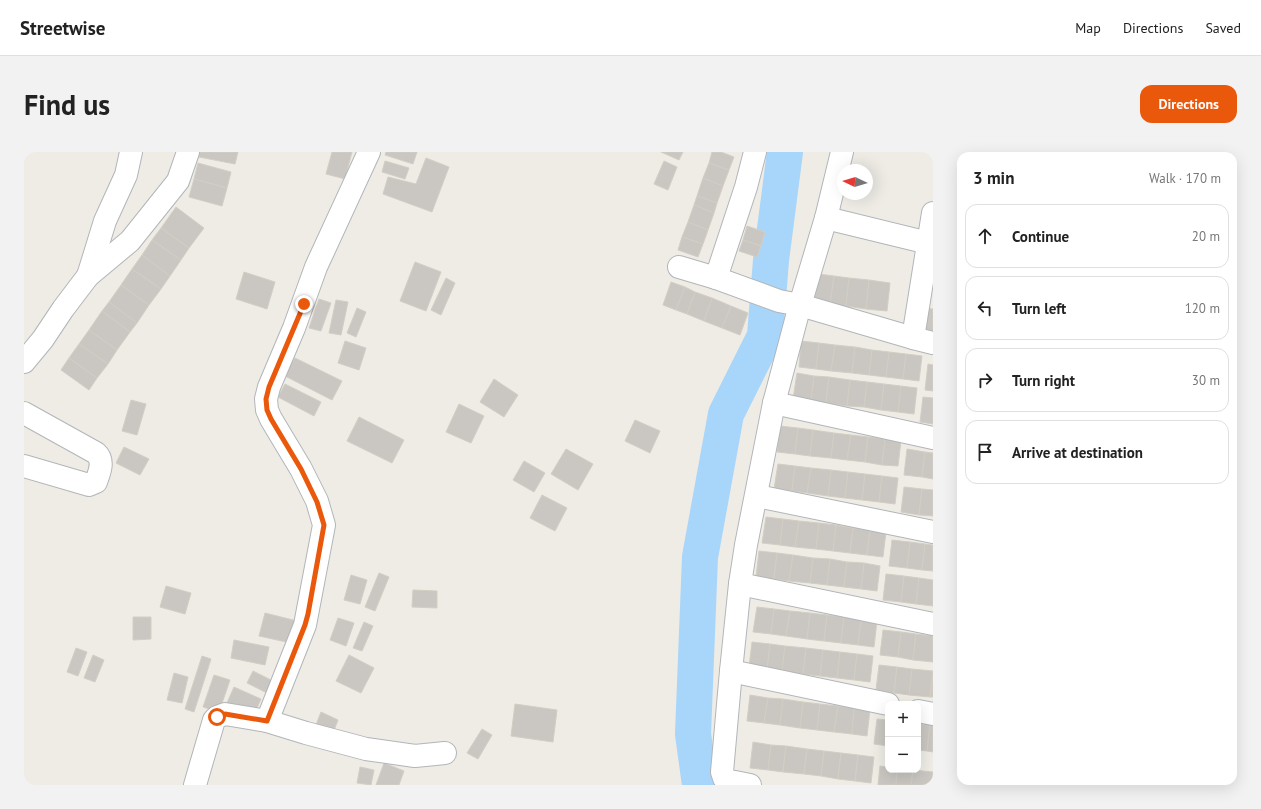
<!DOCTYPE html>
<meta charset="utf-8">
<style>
:root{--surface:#fff;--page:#f2f2f2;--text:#222;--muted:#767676;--line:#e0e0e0;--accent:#ea580c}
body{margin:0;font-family:"PT Sans",sans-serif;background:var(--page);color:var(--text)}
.controls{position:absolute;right:12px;bottom:12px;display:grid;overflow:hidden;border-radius:8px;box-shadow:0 4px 16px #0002}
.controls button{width:36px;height:36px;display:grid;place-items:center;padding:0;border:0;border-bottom:1px solid var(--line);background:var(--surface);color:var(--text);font:20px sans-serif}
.compass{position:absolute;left:813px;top:12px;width:36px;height:36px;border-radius:50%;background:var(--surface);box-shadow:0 4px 16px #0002;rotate:274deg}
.stop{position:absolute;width:12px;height:12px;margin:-9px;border:3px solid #ea580c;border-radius:50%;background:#fff}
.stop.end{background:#ea580c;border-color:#fff;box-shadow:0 1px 4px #0008}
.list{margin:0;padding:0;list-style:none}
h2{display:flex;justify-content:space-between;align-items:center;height:52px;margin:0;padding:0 16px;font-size:17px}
h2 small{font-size:13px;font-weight:400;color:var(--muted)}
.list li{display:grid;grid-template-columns:26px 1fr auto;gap:12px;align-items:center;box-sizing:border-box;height:64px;margin:0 8px 8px;padding:0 8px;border:1px solid var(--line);border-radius:12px}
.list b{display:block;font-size:15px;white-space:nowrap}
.list em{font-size:13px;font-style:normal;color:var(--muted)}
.icon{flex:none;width:22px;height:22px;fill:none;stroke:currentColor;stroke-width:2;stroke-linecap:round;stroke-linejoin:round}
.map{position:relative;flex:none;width:909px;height:633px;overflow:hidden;border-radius:12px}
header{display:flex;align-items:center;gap:24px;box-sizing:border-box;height:56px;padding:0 20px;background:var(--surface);border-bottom:1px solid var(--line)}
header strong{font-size:19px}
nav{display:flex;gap:22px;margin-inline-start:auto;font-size:14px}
.intro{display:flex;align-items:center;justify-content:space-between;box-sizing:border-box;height:96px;padding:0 24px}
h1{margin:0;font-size:28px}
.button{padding:10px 18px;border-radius:12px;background:var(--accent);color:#fff;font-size:14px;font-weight:700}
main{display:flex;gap:24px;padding:0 24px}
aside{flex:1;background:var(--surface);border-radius:12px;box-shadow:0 4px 16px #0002}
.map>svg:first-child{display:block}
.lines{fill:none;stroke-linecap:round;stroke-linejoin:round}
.river{stroke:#a8d5fa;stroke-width:36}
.building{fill:#cac7c2;stroke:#d3cec3}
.minor-casing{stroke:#b2b5b9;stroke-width:24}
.minor{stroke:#fff;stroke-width:22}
.route{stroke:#ea580c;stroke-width:5}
</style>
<header>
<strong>Streetwise</strong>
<nav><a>Map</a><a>Directions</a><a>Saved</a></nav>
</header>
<div class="intro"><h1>Find us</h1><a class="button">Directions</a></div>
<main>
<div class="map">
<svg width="909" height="633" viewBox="0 0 909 633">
<rect width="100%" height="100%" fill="#eeece5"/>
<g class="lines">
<polyline class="river" points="676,633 669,582 676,405 702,262 741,184 747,108 761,0"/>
</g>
<g class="building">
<polygon points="176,0 214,0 211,12 175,5"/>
<polygon points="308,0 328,0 321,27 302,22"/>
<polygon points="362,0 393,0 389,12 361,3"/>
<polygon points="637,0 659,0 655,8"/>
<polygon points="688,0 697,0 710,5 705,18 685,11"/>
<polygon points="402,6 425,15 408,60 359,42 364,25 392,32"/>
<polygon points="361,9 385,16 381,27 358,20"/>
<polygon points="640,9 653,15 644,38 630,32"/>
<polygon points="174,11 207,20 203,36 170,27"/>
<polygon points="685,11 705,18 699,34 679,26"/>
<polygon points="679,26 699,34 693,51 673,44"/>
<polygon points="170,27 203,36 198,54 165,45"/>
<polygon points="673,44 693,51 690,61 670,53"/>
<polygon points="670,53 690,61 684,78 664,70"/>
<polygon points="152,55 180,76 165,96 137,76"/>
<polygon points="664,70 684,78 679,92 658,85"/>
<polygon points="723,74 741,80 737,94 719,88"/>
<polygon points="137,76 165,96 157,108 128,88"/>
<polygon points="658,85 679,92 674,105 654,98"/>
<polygon points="128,88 157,108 146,124 118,103"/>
<polygon points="719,88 737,94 733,105 715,99"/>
<polygon points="118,103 146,124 137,137 108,117"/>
<polygon points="391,110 417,120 402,159 376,149"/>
<polygon points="108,117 137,137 125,153 97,133"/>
<polygon points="220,120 251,130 243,157 212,147"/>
<polygon points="794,122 810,124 806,153 790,151"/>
<polygon points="810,124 825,126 822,154 806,153"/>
<polygon points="422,126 431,131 417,163 407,158"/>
<polygon points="825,126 845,128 842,157 822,154"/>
<polygon points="845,128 866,131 863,159 842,157"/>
<polygon points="647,130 661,135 652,158 639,153"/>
<polygon points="97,133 125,153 113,171 85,150"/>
<polygon points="661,135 671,140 663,162 652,158"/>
<polygon points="671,140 688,146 680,169 663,162"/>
<polygon points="688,146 707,154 698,176 680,169"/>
<polygon points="295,147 307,151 297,179 285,176"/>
<polygon points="312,148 324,150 317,183 305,181"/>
<polygon points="85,150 113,171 106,180 78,159"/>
<polygon points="707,154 724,161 716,183 698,176"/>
<polygon points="333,156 342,160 332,185 323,181"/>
<polygon points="900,156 909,157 909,183 897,182"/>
<polygon points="78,159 106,180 93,198 65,178"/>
<polygon points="65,178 93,198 84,212 55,192"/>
<polygon points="321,189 342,196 335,218 314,211"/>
<polygon points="777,189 795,191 792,217 775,215"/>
<polygon points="795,191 811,193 807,219 792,217"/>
<polygon points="55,192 84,212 73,226 45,206"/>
<polygon points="811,193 831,195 828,221 807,219"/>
<polygon points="831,195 848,198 845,223 828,221"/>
<polygon points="848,198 865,200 862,225 845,223"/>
<polygon points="865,200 882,202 879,227 862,225"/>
<polygon points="882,202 898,204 895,229 879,227"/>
<polygon points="45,206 73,226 65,238 37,218"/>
<polygon points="271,206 318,229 308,248 261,224"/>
<polygon points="904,212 909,213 909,239 901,238"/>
<polygon points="773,221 790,224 787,249 769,247"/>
<polygon points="790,224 805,225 802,251 787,249"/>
<polygon points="805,225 826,228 823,254 802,251"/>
<polygon points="470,227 494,243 480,265 456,250"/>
<polygon points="826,228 843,230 840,255 823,254"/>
<polygon points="843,230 860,232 857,258 840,255"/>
<polygon points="261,232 297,250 290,264 254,245"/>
<polygon points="860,232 877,234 874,260 857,258"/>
<polygon points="877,234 893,236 890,262 874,260"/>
<polygon points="899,245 909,246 909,272 896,270"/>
<polygon points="107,248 122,252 113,283 98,279"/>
<polygon points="435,252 460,264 447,291 422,280"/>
<polygon points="335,265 380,288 368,311 323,289"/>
<polygon points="611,268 636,279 626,301 601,289"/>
<polygon points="756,274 774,276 771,302 753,300"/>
<polygon points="774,276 789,278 786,304 771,302"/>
<polygon points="789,278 810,281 807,306 786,304"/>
<polygon points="810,281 827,283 823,308 807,306"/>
<polygon points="827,283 844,285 841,310 823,308"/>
<polygon points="844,285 861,287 858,313 841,310"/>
<polygon points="861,287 877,289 874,314 858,313"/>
<polygon points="100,295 125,307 116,323 92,311"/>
<polygon points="542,297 569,312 554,338 527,322"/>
<polygon points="883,297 901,300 898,325 880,323"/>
<polygon points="901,300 909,301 909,327 898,325"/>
<polygon points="500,309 521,321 510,340 489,328"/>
<polygon points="754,312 771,314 768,339 750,337"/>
<polygon points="771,314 787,316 783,341 768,339"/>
<polygon points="787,316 807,318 804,344 783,341"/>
<polygon points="807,318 824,320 821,346 804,344"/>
<polygon points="824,320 841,322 838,348 821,346"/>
<polygon points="841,322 858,324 855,350 838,348"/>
<polygon points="858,324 874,326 871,352 855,350"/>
<polygon points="880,335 898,337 895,363 877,360"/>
<polygon points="898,337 909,338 909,364 895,363"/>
<polygon points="518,343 543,356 531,379 506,366"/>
<polygon points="742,365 759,367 756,393 738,391"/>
<polygon points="759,367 775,369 771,395 756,393"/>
<polygon points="775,369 795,371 792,397 771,395"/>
<polygon points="795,371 812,373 809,399 792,397"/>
<polygon points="812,373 829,376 826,401 809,399"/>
<polygon points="829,376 846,378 843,403 826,401"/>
<polygon points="846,378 862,380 859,405 843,403"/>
<polygon points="868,388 886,390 883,416 865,414"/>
<polygon points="886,390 901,392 898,418 883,416"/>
<polygon points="901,392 909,393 909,419 898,418"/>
<polygon points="735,399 753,401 750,427 732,425"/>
<polygon points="753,401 769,403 765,429 750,427"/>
<polygon points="769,403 789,406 786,431 765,429"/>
<polygon points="789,406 806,407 803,433 786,431"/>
<polygon points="806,407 823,410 820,435 803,433"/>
<polygon points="823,410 840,411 837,437 820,435"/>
<polygon points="840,411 856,414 853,439 837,437"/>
<polygon points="355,421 365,425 351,459 341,455"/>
<polygon points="862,422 880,424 877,450 859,448"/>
<polygon points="327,423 343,428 336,452 320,448"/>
<polygon points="880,424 895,426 892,452 877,450"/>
<polygon points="895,426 909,428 909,454 892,452"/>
<polygon points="142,434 167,441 161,462 136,455"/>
<polygon points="389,438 413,439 413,456 388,455"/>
<polygon points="733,455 750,457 747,482 729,480"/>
<polygon points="750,457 766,459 762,484 747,482"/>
<polygon points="766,459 786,461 783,487 762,484"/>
<polygon points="241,461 273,469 267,491 235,484"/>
<polygon points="786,461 803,463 800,489 783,487"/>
<polygon points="803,463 820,465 817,491 800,489"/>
<polygon points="109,465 127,465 127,487 109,488"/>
<polygon points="820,465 837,467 834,493 817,491"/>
<polygon points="314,466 330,471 322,494 306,488"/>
<polygon points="837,467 853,469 850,495 834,493"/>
<polygon points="340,470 349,474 338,499 329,496"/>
<polygon points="859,478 877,480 874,505 856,503"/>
<polygon points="877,480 892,482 889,508 874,505"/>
<polygon points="892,482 909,484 909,510 889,508"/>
<polygon points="210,488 245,495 241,513 207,506"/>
<polygon points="728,490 746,492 743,517 725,515"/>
<polygon points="746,492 761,494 758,519 743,517"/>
<polygon points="761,494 782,496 779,522 758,519"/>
<polygon points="52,496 63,500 54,524 43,520"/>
<polygon points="782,496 799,498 796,524 779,522"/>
<polygon points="799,498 816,500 813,526 796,524"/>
<polygon points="816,500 833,502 830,528 813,526"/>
<polygon points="833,502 849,504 846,530 830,528"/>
<polygon points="69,503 80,508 71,530 60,526"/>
<polygon points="325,503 350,516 337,541 312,529"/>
<polygon points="178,504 187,507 170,560 161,557"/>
<polygon points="855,513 873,515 870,541 852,538"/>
<polygon points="873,515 888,517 885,543 870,541"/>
<polygon points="888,517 909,519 906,545 885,543"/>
<polygon points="229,519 249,529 243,541 223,531"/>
<polygon points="909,519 909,545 906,545"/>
<polygon points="150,521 164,525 158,551 143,548"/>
<polygon points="190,523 206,528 195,560 179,555"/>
<polygon points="210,535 237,547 230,563 203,551"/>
<polygon points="726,543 744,546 740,571 723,569"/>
<polygon points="744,546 759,547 756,573 740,571"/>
<polygon points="759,547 779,550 776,576 756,573"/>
<polygon points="779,550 796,552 793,578 776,576"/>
<polygon points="491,552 533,558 529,590 487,584"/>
<polygon points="796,552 814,554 810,580 793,578"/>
<polygon points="814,554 830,556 828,582 810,580"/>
<polygon points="830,556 846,558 843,584 828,582"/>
<polygon points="297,560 314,568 307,586 290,578"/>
<polygon points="853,567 864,568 864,594 850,592"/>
<polygon points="894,572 906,573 903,599 894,598"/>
<polygon points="906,573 909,574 909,600 903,599"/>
<polygon points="458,577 468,583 454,607 443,601"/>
<polygon points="729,590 747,593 744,618 726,616"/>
<polygon points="747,593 762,594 759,620 744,618"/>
<polygon points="762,594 783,597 780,622 759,620"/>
<polygon points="783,597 800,599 797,624 780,622"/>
<polygon points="800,599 817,601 814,627 797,624"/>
<polygon points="817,601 834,603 831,629 814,627"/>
<polygon points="834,603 850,605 847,631 831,629"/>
<polygon points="360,611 380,619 375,633 352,633"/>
<polygon points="856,614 864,615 864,618 873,618 872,633 854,633"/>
<polygon points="336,615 350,618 347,633 333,631"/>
<polygon points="873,618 889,618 887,633 872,633"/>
<polygon points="889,618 909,620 908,633 887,633"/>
</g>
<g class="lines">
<defs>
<g id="minor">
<polyline points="802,66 909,92"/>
<polyline points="655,115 692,126 755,149 776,153 889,186 909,191"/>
<polyline points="64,124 106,89 154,29 164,0"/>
<polyline points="692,126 722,35 731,0"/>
<polyline points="889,186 909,61"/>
<polyline points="0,210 19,187 39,157 64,124 81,69 102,23 107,0"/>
<polyline points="750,251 909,286"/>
<path d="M0,261l72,40c9,8 3,20 0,29l-7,3 -65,-19"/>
<polyline points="733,344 909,380"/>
<polyline points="716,432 909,472"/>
<polyline points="707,519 864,552"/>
<polyline points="894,559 909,562"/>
<polyline points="243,569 281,473 300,373 293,349 277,317 247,267 243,258 242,247 245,235 270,176 292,115 345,0"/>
<polyline points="171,633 190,568 193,565 201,562 243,569 282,581 342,597 391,604 421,601"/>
<polyline points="726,633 706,629 700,626 698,620 707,519 716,432 722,393 750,251 776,153 802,66 818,0"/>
</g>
</defs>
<use href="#minor" class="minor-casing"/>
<use href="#minor" class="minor"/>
</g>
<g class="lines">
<polyline class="route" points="193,565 201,562 243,569 281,473 284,462 300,373 293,350 277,317 247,267 243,258 242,247 245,235 280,152"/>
</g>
</svg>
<div class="controls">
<button>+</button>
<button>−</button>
</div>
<svg class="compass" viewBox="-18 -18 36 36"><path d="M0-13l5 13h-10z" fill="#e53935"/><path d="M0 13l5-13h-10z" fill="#767676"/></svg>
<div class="stop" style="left:193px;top:565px"></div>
<div class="stop end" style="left:280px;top:152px"></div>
</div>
<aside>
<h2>3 min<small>Walk · 170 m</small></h2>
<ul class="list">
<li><svg class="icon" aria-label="ahead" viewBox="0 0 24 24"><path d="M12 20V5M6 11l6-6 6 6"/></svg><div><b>Continue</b></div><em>20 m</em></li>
<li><svg class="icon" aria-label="left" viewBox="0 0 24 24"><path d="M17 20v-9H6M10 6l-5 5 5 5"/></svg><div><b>Turn left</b></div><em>120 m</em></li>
<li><svg class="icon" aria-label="right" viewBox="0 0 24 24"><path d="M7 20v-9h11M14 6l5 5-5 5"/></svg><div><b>Turn right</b></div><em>30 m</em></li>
<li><svg class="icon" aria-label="arrive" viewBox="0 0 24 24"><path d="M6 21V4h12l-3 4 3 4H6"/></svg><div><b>Arrive at destination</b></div></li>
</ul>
</aside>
</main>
